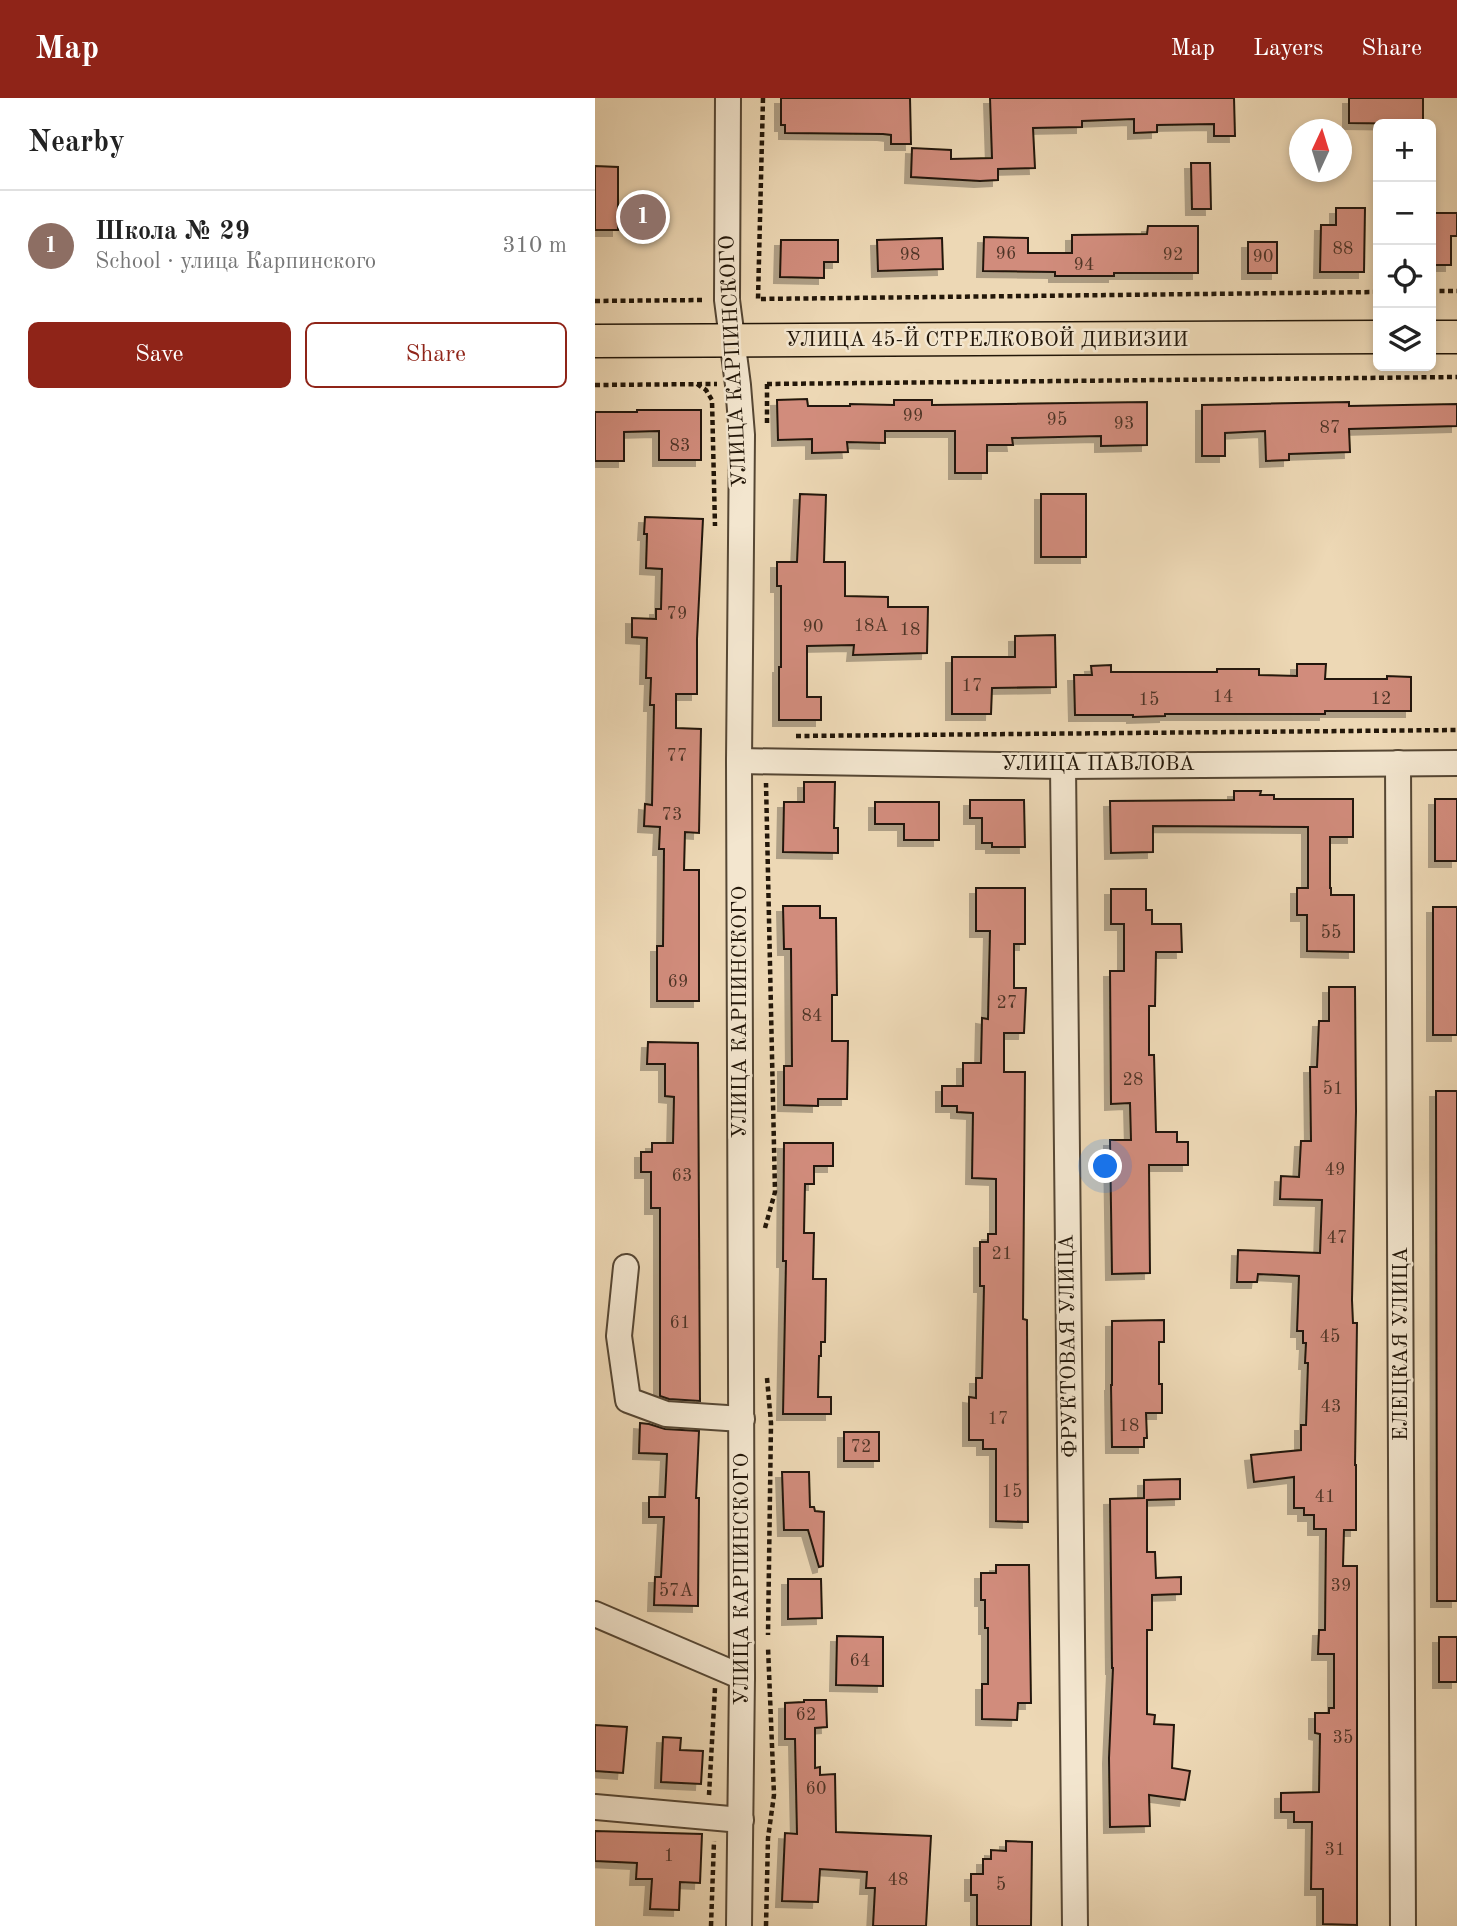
<!DOCTYPE html>
<meta charset="utf-8">
<style>
:root{--surface:#fff;--page:#f6f6f6;--text:#222;--muted:#767676;--line:#e0e0e0;--accent:#8f2418}
body{margin:0;font-family:"Old Standard TT",serif;background:var(--page);color:var(--text)}
.controls{position:absolute;right:21px;top:21px;display:grid;overflow:hidden;border-radius:10px;box-shadow:0 4px 10px #0003}
.controls button{width:63px;height:63px;display:grid;place-items:center;padding:0;border:0;border-bottom:2px solid var(--line);background:var(--surface);color:var(--text);font:35px sans-serif}
.compass{position:absolute;left:694px;top:21px;width:63px;height:63px;border-radius:50%;background:var(--surface);box-shadow:0 4px 10px #0003;rotate:4deg}
.you{position:absolute;left:511px;top:1069px;width:24px;height:24px;margin:-18px;border:5px solid #fff;border-radius:50%;background:#1a73e8;box-shadow:0 0 0 10px #1a73e833}
.badge{display:grid;place-items:center;width:46px;height:46px;border-radius:50%;background:var(--accent);color:#fff;font-size:23px;font-weight:700}
.pin{position:absolute;translate:-50% -50%;border:4px solid #fff;box-shadow:0 2px 7px #0006}
.list{margin:0;padding:0;list-style:none}
h2{display:flex;justify-content:space-between;align-items:center;height:91px;margin:0;padding:0 28px;font-size:30px}
h2 small{font-size:23px;font-weight:400;color:var(--muted)}
.list li{display:grid;grid-template-columns:46px 1fr auto;gap:21px;align-items:center;box-sizing:border-box;height:112px;padding:0 28px;border-top:2px solid var(--line)}
.list b{display:block;font-size:26px;white-space:nowrap}
.list p{margin:0;font-size:23px;white-space:nowrap;color:var(--muted)}
.list em{font-size:23px;font-style:normal;color:var(--muted)}
.actions{display:flex;gap:14px;padding:21px 28px}
.actions a{flex:1;padding:16px 0;border:2px solid var(--accent);border-radius:10px;text-align:center;font-size:24px;color:var(--accent)}
.actions .main{background:var(--accent);color:#fff}
.icon{flex:none;width:38px;height:38px;fill:none;stroke:currentColor;stroke-width:2;stroke-linecap:round;stroke-linejoin:round}
.map{position:relative;flex:none;width:862px;height:1828px;overflow:hidden}
header{display:flex;align-items:center;gap:42px;box-sizing:border-box;height:98px;padding:0 35px;background:var(--accent);color:#fff}
header strong{font-size:33px}
nav{display:flex;gap:38px;margin-inline-start:auto;font-size:24px}
main{display:flex}
aside{flex:1;background:var(--surface)}
.map>svg:first-child{display:block}
.building{fill:#d18c7c;stroke:#231709;stroke-width:2;filter:url(#shadow)}
.lines{fill:none;stroke-linecap:round;stroke-linejoin:round}
.minor-casing{stroke:#564734;stroke-width:28}
.major-casing{stroke:#231709;stroke-width:35}
.path{stroke:#231709;stroke-width:4.5;stroke-dasharray:5 3.5;stroke-linecap:butt}
.minor{stroke:#f3e6cf;stroke-width:24}
.major{stroke:#edd8b5;stroke-width:32}
.labels{text-anchor:middle;dominant-baseline:central;stroke-width:5;stroke-linejoin:round;paint-order:stroke}
.number-label{font-size:18px;fill:#4e3426}
.street-label{font-size:21px;fill:#231709;stroke:#f3e6cf}
</style>
<header>
<strong>Map</strong>
<nav><a>Map</a><a>Layers</a><a>Share</a></nav>
</header>
<main>
<aside>
<h2>Nearby<small></small></h2>
<ul class="list">
<li><span class="badge" style="background:#8d6e63">1</span><div><b>Школа № 29</b><p>School · улица Карпинского</p></div><em>310 m</em></li>
</ul>
<div class="actions"><a class="main">Save</a><a>Share</a></div>
</aside>
<div class="map">
<svg width="862" height="1828" viewBox="0 0 862 1828">
<defs>
<filter id="shadow"><feDropShadow dx="-6" dy="6" stdDeviation="0" flood-color="#0004"/></filter>
</defs>
<rect width="100%" height="100%" fill="#edd8b5"/>
<filter id="stains"><feTurbulence type="fractalNoise" baseFrequency=".00286" numOctaves="4"/><feColorMatrix values="0 0 0 0 .2 0 0 0 0 .09 0 0 0 0 .02 0 0 0 .5 -.17"/></filter>
<radialGradient id="worn" r=".72"><stop offset=".6" stop-color="#630" stop-opacity="0"/><stop offset="1" stop-color="#630" stop-opacity=".3"/></radialGradient>
<g class="building">
<polygon points="186,0 315,0 316,46 296,46 296,37 288,36 190,35 190,27 186,27"/>
<polygon points="395,0 639,0 640,38 619,38 619,26 562,27 562,34 539,35 539,21 487,23 487,29 438,30 440,70 403,71 403,82 385,83 316,79 317,50 356,52 356,61 397,60"/>
<polygon points="754,0 828,0 828,26 754,25"/>
<polygon points="596,65 615,65 616,111 597,111"/>
<polygon points="0,68 23,69 23,132 0,132"/>
<polygon points="741,110 770,110 769,174 725,174 726,127 741,127"/>
<polygon points="836,115 862,115 862,138 856,138 856,167 836,167"/>
<polygon points="553,128 603,128 603,175 519,175 519,178 460,178 460,174 388,173 389,139 433,140 433,155 477,155 477,137 552,136"/>
<polygon points="347,140 348,171 283,173 282,142"/>
<polygon points="186,142 243,142 243,164 229,164 229,180 185,179"/>
<rect x="653" y="144" width="29" height="31"/>
<polygon points="212,301 213,308 255,308 255,306 299,307 299,302 337,302 337,307 552,304 552,347 506,348 506,338 417,340 418,347 392,347 392,375 360,375 360,333 290,333 290,345 252,344 253,354 217,355 217,341 183,342 182,302"/>
<polygon points="754,304 754,308 862,306 862,328 754,331 755,354 694,356 694,362 671,363 670,333 630,335 630,358 607,358 607,307"/>
<polygon points="42,312 106,312 106,362 64,362 64,333 29,334 29,363 0,363 0,314 42,314"/>
<polygon points="205,396 231,397 229,464 250,464 250,498 293,499 293,509 333,509 332,555 258,557 259,547 212,548 212,599 226,599 226,622 184,622 184,569 186,569 186,488 182,488 182,464 202,464"/>
<rect x="446" y="396" width="45" height="63"/>
<polygon points="50,419 108,421 102,541 102,596 81,596 81,630 106,631 104,735 90,734 89,772 104,772 104,903 62,903 62,848 68,848 69,751 64,751 65,729 49,728 50,706 57,707 59,607 55,607 56,580 51,580 52,540 37,539 37,520 61,521 61,511 66,511 67,471 51,470 52,436 49,436"/>
<polygon points="460,537 461,589 397,590 396,616 357,616 357,559 420,559 420,538"/>
<polygon points="702,566 731,566 730,581 792,581 792,578 816,579 816,613 730,613 730,616 570,616 570,618 538,619 538,617 480,617 479,577 497,577 496,568 516,567 516,574 622,574 622,571 664,571 664,577 702,578"/>
<polygon points="209,684 240,684 239,730 243,730 243,755 188,754 189,704 209,704"/>
<polygon points="639,693 666,693 665,697 679,697 679,701 758,701 758,739 735,739 735,790 736,790 736,797 759,797 759,854 712,853 712,817 702,817 702,790 713,790 713,729 558,728 558,754 516,755 515,703 639,702"/>
<rect x="840" y="701" width="22" height="62"/>
<polygon points="375,702 429,702 430,749 397,749 397,745 387,745 387,720 375,720"/>
<polygon points="280,704 344,704 344,742 309,742 309,726 280,726"/>
<polygon points="381,790 430,790 430,846 419,846 419,890 431,890 429,935 409,935 409,974 430,974 428,1221 432,1222 433,1424 401,1423 401,1351 388,1351 388,1342 374,1342 374,1299 381,1300 381,1280 387,1280 389,1188 385,1188 385,1144 393,1144 393,1136 401,1136 401,1081 377,1080 378,1015 362,1014 362,1008 347,1008 347,988 368,988 368,965 386,965 387,920 393,921 395,833 381,833"/>
<polygon points="516,791 551,791 551,812 557,812 557,826 586,826 587,854 561,854 560,908 554,908 554,957 559,957 561,1034 582,1034 582,1044 593,1044 593,1067 554,1067 555,1175 517,1176 515,1042 536,1042 535,1005 516,1006 515,873 529,873 529,826 516,826"/>
<polygon points="188,808 225,808 225,820 241,820 242,897 237,897 237,943 253,943 252,1001 223,1001 223,1008 189,1007 189,968 197,968 196,851 189,851"/>
<rect x="838" y="809" width="24" height="128"/>
<polygon points="734,889 760,889 761,1013 757,1202 758,1225 762,1225 760,1367 761,1367 761,1432 749,1432 748,1468 762,1468 762,1827 728,1826 728,1791 716,1791 717,1724 699,1724 699,1714 686,1714 686,1695 724,1694 725,1636 720,1635 720,1615 734,1615 734,1610 739,1610 739,1556 723,1556 724,1532 730,1532 731,1431 719,1431 719,1417 709,1417 709,1410 699,1410 699,1379 659,1384 656,1357 706,1352 706,1327 711,1327 713,1265 710,1265 711,1245 708,1245 708,1233 702,1233 704,1178 663,1176 662,1184 642,1184 643,1152 725,1155 727,1102 685,1101 686,1078 704,1079 706,1043 716,1043 715,969 722,969 724,923 734,923"/>
<polygon points="53,944 103,945 105,1303 74,1301 65,1298 65,1110 56,1110 56,1074 46,1074 46,1054 57,1054 57,1045 78,1045 79,999 70,998 70,966 52,966"/>
<polygon points="841,993 862,993 862,1503 842,1503"/>
<polygon points="189,1045 238,1045 238,1068 219,1068 219,1086 210,1086 209,1135 219,1135 218,1181 231,1181 230,1244 226,1244 226,1258 224,1258 223,1299 236,1299 236,1316 188,1316 191,1163 188,1163"/>
<polygon points="569,1222 569,1244 564,1244 564,1286 567,1286 567,1315 551,1315 552,1340 549,1340 549,1349 517,1349 516,1287 517,1287 517,1223"/>
<polygon points="45,1325 54,1326 70,1331 104,1333 101,1400 104,1400 103,1508 59,1507 60,1479 66,1479 69,1419 54,1419 54,1399 70,1399 72,1356 44,1355"/>
<rect x="249" y="1334" width="35" height="29"/>
<polygon points="187,1374 214,1374 215,1409 219,1409 220,1413 229,1414 228,1468 224,1469 213,1432 189,1432"/>
<polygon points="585,1381 585,1401 552,1402 552,1454 560,1454 561,1480 586,1479 586,1496 557,1497 557,1532 552,1532 552,1616 560,1617 559,1626 579,1627 577,1670 595,1673 590,1702 554,1697 555,1728 515,1729 514,1660 518,1570 517,1570 515,1401 549,1400 549,1382"/>
<polygon points="401,1467 434,1467 436,1605 423,1605 422,1622 387,1621 387,1586 393,1586 393,1530 390,1530 390,1502 386,1502 386,1475 401,1475"/>
<polygon points="193,1481 226,1481 227,1520 193,1521"/>
<polygon points="242,1538 288,1539 288,1588 241,1587"/>
<rect x="844" y="1539" width="18" height="45"/>
<polygon points="209,1602 231,1602 232,1629 220,1630 220,1670 225,1669 225,1677 240,1676 241,1734 336,1738 331,1828 278,1828 280,1790 271,1790 272,1774 225,1771 223,1804 187,1803 190,1735 202,1736 200,1641 190,1641 190,1605 209,1604"/>
<polygon points="0,1627 32,1629 28,1675 0,1673"/>
<polygon points="68,1639 86,1640 85,1652 108,1653 106,1686 66,1684"/>
<polygon points="0,1733 107,1736 105,1785 85,1784 84,1812 55,1811 57,1781 41,1781 42,1765 0,1763"/>
<polygon points="411,1743 437,1744 436,1828 382,1828 382,1797 376,1797 376,1776 388,1776 388,1761 396,1761 396,1752 411,1753"/>
</g>
<g class="lines">
<defs>
<g id="minor">
<polyline points="133,0 132,202 143,287 147,337 144,663 147,1579 144,1828"/>
<polyline points="144,663 468,668 862,665"/>
<polyline points="803,665 808,1828"/>
<polyline points="468,668 480,1828"/>
<polyline points="31,1169 24,1238 33,1302 71,1316 147,1321"/>
<polyline points="0,1516 147,1579"/>
<polyline points="0,1709 146,1722"/>
</g>
<g id="major">
<polyline points="836,239 862,239"/>
<polyline points="0,243 783,239"/>
</g>
</defs>
<use href="#minor" class="minor-casing"/>
<use href="#major" class="major-casing"/>
<g class="path">
<polyline points="168,0 163,201 783,194"/>
<polyline points="836,193 862,193"/>
<polyline points="0,203 107,202"/>
<polyline points="102,286 111,292 117,302 120,428"/>
<polyline points="172,286 862,279"/>
<polyline points="0,287 122,286"/>
<polyline points="172,325 172,286"/>
<polyline points="201,638 862,632"/>
<polyline points="170,1130 180,1094 171,685"/>
<polyline points="172,1280 176,1325 173,1537"/>
<polyline points="114,1697 120,1590"/>
<polyline points="116,1828 119,1743"/>
<polyline points="171,1828 173,1740 179,1697 173,1549"/>
</g>
<use href="#minor" class="minor"/>
<use href="#major" class="major"/>
</g>
<g class="labels">
<g class="number-label">
<text x="748" y="151">88</text>
<text x="411" y="156">96</text>
<text x="315" y="157">98</text>
<text x="578" y="157">92</text>
<text x="668" y="159">90</text>
<text x="489" y="167">94</text>
<text x="318" y="318">99</text>
<text x="462" y="322">95</text>
<text x="529" y="326">93</text>
<text x="735" y="330">87</text>
<text x="85" y="348">83</text>
<text x="82" y="516">79</text>
<text x="276" y="528">18А</text>
<text x="218" y="529">90</text>
<text x="315" y="532">18</text>
<text x="377" y="588">17</text>
<text x="628" y="599">14</text>
<text x="786" y="601">12</text>
<text x="554" y="602">15</text>
<text x="82" y="658">77</text>
<text x="77" y="717">73</text>
<text x="736" y="835">55</text>
<text x="83" y="884">69</text>
<text x="412" y="905">27</text>
<text x="217" y="918">84</text>
<text x="538" y="982">28</text>
<text x="738" y="991">51</text>
<text x="740" y="1072">49</text>
<text x="87" y="1078">63</text>
<text x="742" y="1140">47</text>
<text x="407" y="1156">21</text>
<text x="85" y="1225">61</text>
<text x="735" y="1239">45</text>
<text x="736" y="1309">43</text>
<text x="403" y="1321">17</text>
<text x="534" y="1328">18</text>
<text x="266" y="1349">72</text>
<text x="417" y="1394">15</text>
<text x="730" y="1399">41</text>
<text x="746" y="1488">39</text>
<text x="81" y="1493">57А</text>
<text x="265" y="1563">64</text>
<text x="211" y="1617">62</text>
<text x="748" y="1640">35</text>
<text x="221" y="1691">60</text>
<text x="740" y="1752">31</text>
<text x="74" y="1758">1</text>
<text x="303" y="1782">48</text>
<text x="406" y="1787">5</text>
</g>
<g class="street-label">
<text x="392" y="242">УЛИЦА 45-Й СТРЕЛКОВОЙ ДИВИЗИИ</text>
<text transform="translate(139 263) rotate(-93)">УЛИЦА КАРПИНСКОГО</text>
<text x="503" y="666">УЛИЦА ПАВЛОВА</text>
<text transform="translate(145 914) rotate(-90)">УЛИЦА КАРПИНСКОГО</text>
<text transform="translate(806 1246) rotate(-90)">ЕЛЕЦКАЯ УЛИЦА</text>
<text transform="translate(474 1248) rotate(-91)">ФРУКТОВАЯ УЛИЦА</text>
<text transform="translate(147 1481) rotate(-90)">УЛИЦА КАРПИНСКОГО</text>
</g>
</g>
<rect width="100%" height="100%" filter="url(#stains)"/>
<rect width="100%" height="100%" fill="url(#worn)"/>
</svg>
<div class="controls">
<button>+</button>
<button>−</button>
<button><svg class="icon" aria-label="locate" viewBox="0 0 24 24"><circle cx="12" cy="12" r="6"/><path d="M12 2v4M12 18v4M2 12h4M18 12h4"/></svg></button>
<button><svg class="icon" aria-label="layers" viewBox="0 0 24 24"><path d="M12 4l9 5-9 5-9-5zM3 14l9 5 9-5"/></svg></button>
</div>
<svg class="compass" viewBox="-18 -18 36 36"><path d="M0-13l5 13h-10z" fill="#e53935"/><path d="M0 13l5-13h-10z" fill="#767676"/></svg>
<div class="you"></div>
<div class="pin badge" style="left:48px;top:119px;background:#8d6e63">1</div>
</div>
</main>
